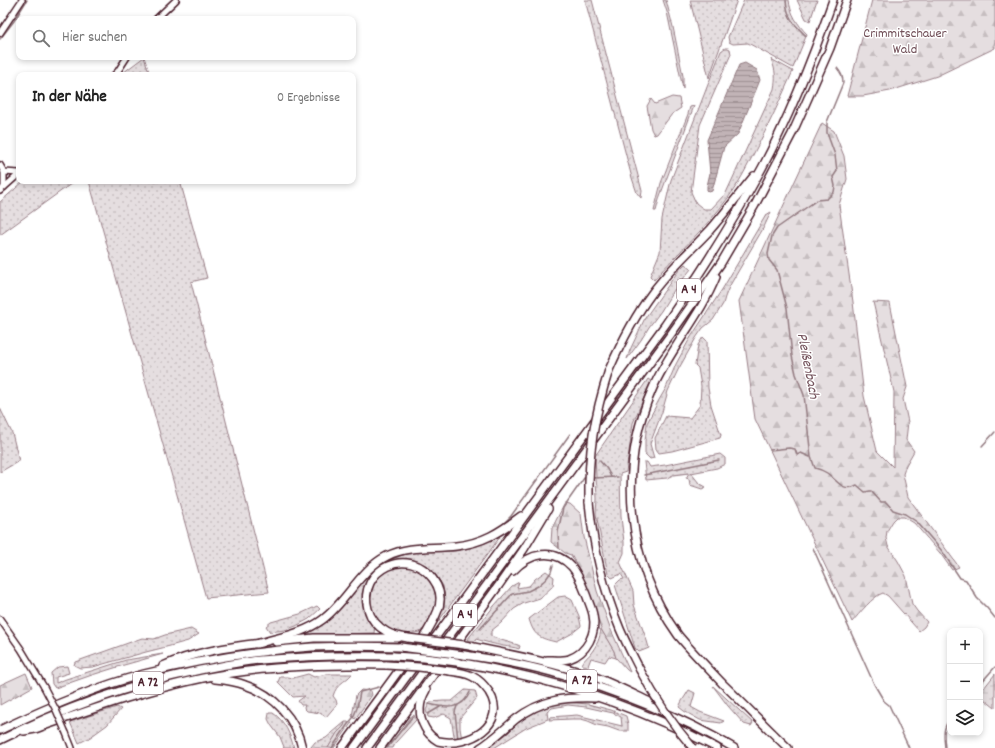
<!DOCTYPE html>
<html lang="de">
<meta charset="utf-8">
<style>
:root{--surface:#fff;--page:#f6f6f6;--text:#222;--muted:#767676;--line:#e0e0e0}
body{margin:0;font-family:Dekko,sans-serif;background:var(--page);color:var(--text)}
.controls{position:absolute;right:12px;bottom:12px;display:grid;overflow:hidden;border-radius:8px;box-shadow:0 2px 6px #0003}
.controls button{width:36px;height:36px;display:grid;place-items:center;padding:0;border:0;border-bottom:1px solid var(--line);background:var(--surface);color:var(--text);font:20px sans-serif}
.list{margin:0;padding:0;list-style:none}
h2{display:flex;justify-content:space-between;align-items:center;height:52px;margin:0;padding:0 16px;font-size:17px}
h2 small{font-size:13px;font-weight:400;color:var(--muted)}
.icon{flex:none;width:22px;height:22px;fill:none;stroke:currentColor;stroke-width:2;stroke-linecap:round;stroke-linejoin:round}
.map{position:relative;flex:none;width:995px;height:748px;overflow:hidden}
.search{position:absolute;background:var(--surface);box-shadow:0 2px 6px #0003;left:16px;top:16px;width:340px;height:44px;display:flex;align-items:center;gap:10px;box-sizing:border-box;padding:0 14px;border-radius:8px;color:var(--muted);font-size:15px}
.panel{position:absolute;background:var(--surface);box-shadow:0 2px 6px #0003;left:16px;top:72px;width:340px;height:112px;border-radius:8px}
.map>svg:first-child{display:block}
.grass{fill:url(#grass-dots);stroke:#987e86}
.forest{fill:url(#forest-firs);stroke:#987e86}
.wetland{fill:url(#wetland-marsh);stroke:#987e86}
.water{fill:url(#water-rules);stroke:#91787e}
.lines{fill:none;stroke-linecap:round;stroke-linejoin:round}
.stream{stroke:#91787e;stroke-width:1.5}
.minor-casing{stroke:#4a1f2b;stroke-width:8}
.highway-casing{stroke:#4a1f2b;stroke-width:10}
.minor{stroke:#fff;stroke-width:5}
.highway{stroke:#fff;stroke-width:7}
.minor-bridge-casing{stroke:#4a1f2b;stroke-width:8;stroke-linecap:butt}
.highway-bridge-casing{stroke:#4a1f2b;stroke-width:10;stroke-linecap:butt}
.minor-bridge{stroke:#fff;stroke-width:5}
.highway-bridge{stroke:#fff;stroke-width:7}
.labels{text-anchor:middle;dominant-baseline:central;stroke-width:3;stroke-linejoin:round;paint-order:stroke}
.shield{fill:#fff;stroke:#80626b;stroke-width:1}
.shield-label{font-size:13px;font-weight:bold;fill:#4a1f2b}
.park-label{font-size:14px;fill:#714f58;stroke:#fff}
.water-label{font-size:15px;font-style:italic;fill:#74535c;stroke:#fff}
</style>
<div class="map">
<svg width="995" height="748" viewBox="0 0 995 748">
<defs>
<pattern id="grass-dots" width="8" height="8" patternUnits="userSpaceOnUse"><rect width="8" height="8" fill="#e5dee0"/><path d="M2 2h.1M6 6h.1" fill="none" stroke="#c6bec0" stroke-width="1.8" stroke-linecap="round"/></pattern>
<pattern id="forest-firs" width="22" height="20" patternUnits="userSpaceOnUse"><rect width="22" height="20" fill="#e5dee0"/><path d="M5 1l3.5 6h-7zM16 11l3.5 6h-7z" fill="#c6bec0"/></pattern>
<pattern id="wetland-marsh" width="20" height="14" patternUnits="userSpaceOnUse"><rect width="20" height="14" fill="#e5dee0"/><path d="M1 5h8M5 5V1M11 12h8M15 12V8" fill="none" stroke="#c6bec0"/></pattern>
<pattern id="water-rules" width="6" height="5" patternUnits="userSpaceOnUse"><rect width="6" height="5" fill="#c1b3b6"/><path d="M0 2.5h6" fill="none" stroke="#9f9194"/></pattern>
</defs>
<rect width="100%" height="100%" fill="#fff"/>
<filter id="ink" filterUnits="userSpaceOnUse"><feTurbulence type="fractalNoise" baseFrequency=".025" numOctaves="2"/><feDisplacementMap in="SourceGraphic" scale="8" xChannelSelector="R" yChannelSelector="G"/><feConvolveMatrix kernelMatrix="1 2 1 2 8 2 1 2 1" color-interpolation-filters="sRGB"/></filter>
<g filter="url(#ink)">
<g class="grass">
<polygon points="585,0 592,0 598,23 642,191 641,198 637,193 632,178"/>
<polygon points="663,0 666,0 673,27 683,76 683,89 667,12"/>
<polygon points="690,0 737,0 709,78"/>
<path d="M744,0h45c1,13 9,25 18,34l-14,34 -45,-25 -15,1 -4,-2 -1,-5z"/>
<polygon points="797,0 817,0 810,21 806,19"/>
<path d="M725,48h3l2,1 1,5 -31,71 -9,67 5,11 5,4 3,2h7l15,-16 48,-104c2,-12 2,-18 -3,-30l22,12c-12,27 -24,54 -38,80 -8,16 -16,32 -27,47 -22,30 -50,54 -74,82l-4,-4 10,-24 2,-33 9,-39 50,-129z"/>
<polygon points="144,57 150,75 120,75"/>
<polygon points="694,106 660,196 656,211 654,211 661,183 688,114 690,107"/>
<polygon points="24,181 75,181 0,235 0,202"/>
<polygon points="89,181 180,181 207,278 191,282 269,592 206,598"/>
<polygon points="771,212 764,227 729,287 725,297 723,304 713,320 703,328 696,338 678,370 668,391 662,412 650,444 654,458 650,459 645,454 645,441 647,423 659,400 666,388 676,364 689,340 723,288 766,215"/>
<polygon points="685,264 691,269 672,293 661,311 649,327 641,340 627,359 630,350 645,318 679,270"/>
<polygon points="703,337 707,341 708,388 711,405 721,435 720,438 672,451 659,453 656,449 655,438 666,416 690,418 700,405 701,386 698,368 695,365 698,345"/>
<polygon points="648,379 651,381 633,423 626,472 620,474 621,517 624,542 624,553 620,562 633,591 634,605 647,641 649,648 639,652 635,648 615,585 620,580 624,579 621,574 612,578 608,574 596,514 597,499 595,456"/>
<polygon points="0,408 12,433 19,461 0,472"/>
<polygon points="720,454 725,458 725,464 717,468 691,473 699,483 706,487 702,489 690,485 689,479 686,478 689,473 673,475 667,478 646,480 644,462 647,462 650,467 665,465"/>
<path d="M498,537h2l-65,89h-1l10,-19v-13l-1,-8 -10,-15 -10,-7 -13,-5 -18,2 -5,2 -22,24 10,39 -1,7 -70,2v-1c25,-10 39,-31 56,-50 7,-8 16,-17 26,-22 9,-5 19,-8 29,-10 13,-2 26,0 40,-1 15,-2 29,-7 43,-14z"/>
<path d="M403,565l21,6 12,18 2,10 -4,14 -5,11 -9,8c-6,1 -13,2 -19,2 -31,-5 -42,-46 -16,-64 5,-3 13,-4 18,-5z"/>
<path d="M546,571l8,6 -1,9 -13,12 -16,5 -10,6 -13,14 -10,8v5l10,4 17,5 2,1 -1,3c-5,-2 -10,-2 -16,-3 -9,-2 -18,-4 -27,-7l-1,2 -8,-1 27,-34 18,-20 7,-4 -2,6 12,-2 6,-7z"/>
<path d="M565,596l7,4 7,16 2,10 -10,8 -15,8c-17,-4 -22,-6 -27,-23l29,-22z"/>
<polygon points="317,606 320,609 309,619 296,626 285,630 270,632 266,626 271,622 300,614"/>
<polygon points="191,629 199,634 188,641 170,646 146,652 93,667 80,668 74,665 75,662 142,638 154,639 165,635"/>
<path d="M601,629l13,22 2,7 -7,-2 -4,6 -14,-4 -3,8 -6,-1c1,-5 6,-8 9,-12 6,-8 9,-15 10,-24z"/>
<polygon points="163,654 124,665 92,675 55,688 52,684 51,673 58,667 67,666 69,673 56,677 56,683 66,679 126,660"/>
<path d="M308,674l6,3 12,-3h26c-8,9 -15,9 -19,22l3,4 1,4 -11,13 -6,-4 -13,-2 -3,-3 1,-3h-4l-3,-4 7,-5 -12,1 -15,-15 2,-5h8l5,1z"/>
<polygon points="713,686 753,723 751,726 744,724 728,706"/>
<polygon points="465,690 475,691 477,698 460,718 460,728 462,740 455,741 451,718 444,714 434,718 428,717 426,710 430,702 443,701 452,701"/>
<polygon points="689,690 695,693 691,707 700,712 724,721 721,723 700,720 684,711 679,707 682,701"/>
<polygon points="565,702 588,704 611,710 626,716 628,724 628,731 619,731 608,727 597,725 588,721 581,719 572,719 549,720 550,717 577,715 622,726 621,717 613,713 586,707 568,705 552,708 547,712 548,719 526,728 494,748 487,748 508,733 520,721 543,708"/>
<polygon points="117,707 121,709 107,725 89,738 79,743 70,722"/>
<path d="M269,713h4c12,8 17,21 21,35h-11l1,-1 -4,-10 -9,-12 -3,-6z"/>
<polygon points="414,715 416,720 396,742 393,748 385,748 387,745 394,740 410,717"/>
<polygon points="345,722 344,726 337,733 328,748 311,748 311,747 315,742 326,738"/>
</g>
<g class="forest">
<polygon points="872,0 995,0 995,48 937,76 890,91 863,96 847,96"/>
<polygon points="672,97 679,98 681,108 672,114 657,134 654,135 651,129 647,106 651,99 655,104"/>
<path d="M822,123l12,8 10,25 3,23 -8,26 14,97 11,94 13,55 16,16 1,-75 -21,-90 17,1 17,84 -4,12 5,23 -2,18 8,11 -8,14 -3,9 5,23 51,70 -7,3 -12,-17 -26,-30 -10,-6h-7l-4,4 -6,10 -1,7 2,8 10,15 8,15 6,28 5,7 10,11 -3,5 -5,4 -31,-35 -5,-3c-10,3 -24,21 -31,29l-97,-203 -16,-118z"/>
<polygon points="565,503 570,504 581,514 584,537 597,591 611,630 630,672 627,670 616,658 614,651 601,629 590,595 578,567 571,555 565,553 551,542 552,528"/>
<polygon points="26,673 32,687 0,705 0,685"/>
<polygon points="361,690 371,691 372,695 355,719 352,716 356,695"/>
<polygon points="345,722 352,722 334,748 328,748 337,733 344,726"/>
</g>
<polygon class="wetland" points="995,674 995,708 980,696 980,693"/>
<polygon class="water" points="745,63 757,70 760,80 738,134 724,147 712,191 709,192 707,190 707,186 710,173 707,140 739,65"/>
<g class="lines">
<g class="stream">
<path d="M786,0c1,18 8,24 20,36"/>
<polyline points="0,39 14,21 27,0"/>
<path d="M837,68c4,5 6,8 6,15l-16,39v11l8,22 2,16 -4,6 2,9 -1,6 -7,7 -10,1 -40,28 -5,8 -4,18 1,6 8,10 10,38 5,48 4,18 8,21 7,62 4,11c4,1 9,3 12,5 11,8 16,20 30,12l8,7 5,-1h1l10,11h5l7,8 12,4 12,8 25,29 18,27 6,2 11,18 10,10 8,10"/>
<polyline points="982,446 995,432"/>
<polyline points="770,450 789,448 795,449 797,455 801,453 810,457"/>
<polyline points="599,460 607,469 611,477"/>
<polyline points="644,475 719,460"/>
<polyline points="591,478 618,477"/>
<polyline points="504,523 511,516 570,434"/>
<polyline points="559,548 558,532 563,508 582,481 584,478 587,478"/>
<polyline points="813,548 874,684 884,701 889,705 909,748"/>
<polyline points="480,629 512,594 528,591 538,586 546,579 551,572 553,565"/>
<polyline points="980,684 995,667"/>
<path d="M429,704c16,4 33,7 41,-12"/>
<polyline points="457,706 455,712 458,740"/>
<polyline points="428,714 440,707"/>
<polyline points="332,748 348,724 353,718 357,708 360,692 379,687"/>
<polyline points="387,748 413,716"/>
<path d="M945,748c-1,-12 -3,-19 5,-29"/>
</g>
<defs>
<g id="minor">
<polyline points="156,19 176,0"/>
<polyline points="0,33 22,0"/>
<polyline points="114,75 118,71 127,57"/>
<polyline points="0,165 4,172 19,173"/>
<polyline points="4,187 4,172"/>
<polyline points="0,191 19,174"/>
<polyline points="0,619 21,649 44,687"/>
<polyline points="66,733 72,748"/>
</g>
<g id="highway">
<path d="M716,277c-16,40 -47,73 -64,113 -35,80 -25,174 26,245 14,17 30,33 45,49 22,21 43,43 65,64"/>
<path d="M609,370c12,-27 25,-53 43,-77 17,-23 38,-42 58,-63 15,-17 29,-36 44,-54"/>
<path d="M589,502c4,44 14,86 31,127 6,14 13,27 20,41"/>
<path d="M513,571c16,-18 41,-24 59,-4 7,8 11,20 15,30 2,6 5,12 6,18 4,18 -6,38 -24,44 -7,2 -15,1 -22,1"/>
<polyline points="276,642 314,638 398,638"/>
<path d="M257,644c22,-7 46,-10 65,-24 25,-18 37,-50 65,-64 23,-11 45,-7 69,-10 27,-3 44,-14 65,-30"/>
<path d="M464,645c44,9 88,17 131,32 18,7 36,16 53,24"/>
<path d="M464,655c29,4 58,9 87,17 63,18 126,42 183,76"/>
<path d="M457,662c93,15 177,43 260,86"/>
<path d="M163,666c31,-14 65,-19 99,-23"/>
<path d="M215,679c10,1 20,2 30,6 28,9 51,33 57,63"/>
<path d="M426,690c-7,12 -8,26 -1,38 3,6 8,10 13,13 31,7 71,-17 51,-49 -11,-16 -21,-19 -39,-21"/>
<path d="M0,730c46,-22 94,-43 144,-56 55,-14 111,-23 168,-27 29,-1 58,-1 88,0"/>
<path d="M24,731l11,-2c55,-19 110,-39 168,-51 60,-12 123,-14 184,-13"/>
<path d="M0,740c63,-32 130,-55 200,-70 20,-4 40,-8 60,-10 44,-4 89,-5 134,-4"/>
<path d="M342,748l85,-116c11,-19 20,-34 6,-53 -24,-34 -76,-10 -65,30 3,11 10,18 19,23 7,4 14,5 21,6"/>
<path d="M354,748l311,-423c35,-51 68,-103 97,-157 29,-54 51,-111 71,-168"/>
<polyline points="367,748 671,334 721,263 755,205 792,134 812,89 830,48 847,0"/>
<polyline points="380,748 499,585 524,549 548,509"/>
<path d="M480,748c13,-8 24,-19 36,-29 25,-19 47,-22 79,-21"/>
</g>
</defs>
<use href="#minor" class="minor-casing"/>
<use href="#highway" class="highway-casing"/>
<use href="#minor" class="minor"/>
<use href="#highway" class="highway"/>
<defs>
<polyline id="minor-bridge" points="44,687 56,710 66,733"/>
<g id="highway-bridge">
<path d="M589,502c-1,-49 5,-86 20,-132"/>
<polyline points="408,638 441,642 464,645"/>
<polyline points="400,647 464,655"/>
<polyline points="394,656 424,658 457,662"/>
<polyline points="387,665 419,667 450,671"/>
<path d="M640,670c15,28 32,54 53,78"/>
</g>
</defs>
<use href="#minor-bridge" class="minor-bridge-casing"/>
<use href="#highway-bridge" class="highway-bridge-casing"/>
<use href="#minor-bridge" class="minor-bridge"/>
<use href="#highway-bridge" class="highway-bridge"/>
</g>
</g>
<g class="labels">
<g class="shield">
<rect x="677" y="279" width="24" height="22" rx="3"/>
<rect x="453" y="604" width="24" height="22" rx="3"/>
<rect x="567" y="670" width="30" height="22" rx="3"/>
<rect x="133" y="672" width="30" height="22" rx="3"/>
</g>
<g class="shield-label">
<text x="689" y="290">A 4</text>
<text x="465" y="615">A 4</text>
<text x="582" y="681">A 72</text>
<text x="148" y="683">A 72</text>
</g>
<g class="park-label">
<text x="905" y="34">Crimmitschauer<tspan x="905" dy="16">Wald</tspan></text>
</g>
<g class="water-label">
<text transform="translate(807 366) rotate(79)">Pleißenbach</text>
</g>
</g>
</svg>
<div class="controls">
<button>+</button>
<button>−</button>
<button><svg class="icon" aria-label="layers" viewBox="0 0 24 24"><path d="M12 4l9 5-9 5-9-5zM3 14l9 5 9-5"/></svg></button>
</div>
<div class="search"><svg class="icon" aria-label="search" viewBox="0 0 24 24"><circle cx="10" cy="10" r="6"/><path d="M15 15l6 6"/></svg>Hier suchen</div>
<section class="panel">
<h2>In der Nähe<small>0 Ergebnisse</small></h2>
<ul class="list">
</ul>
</section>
</div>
